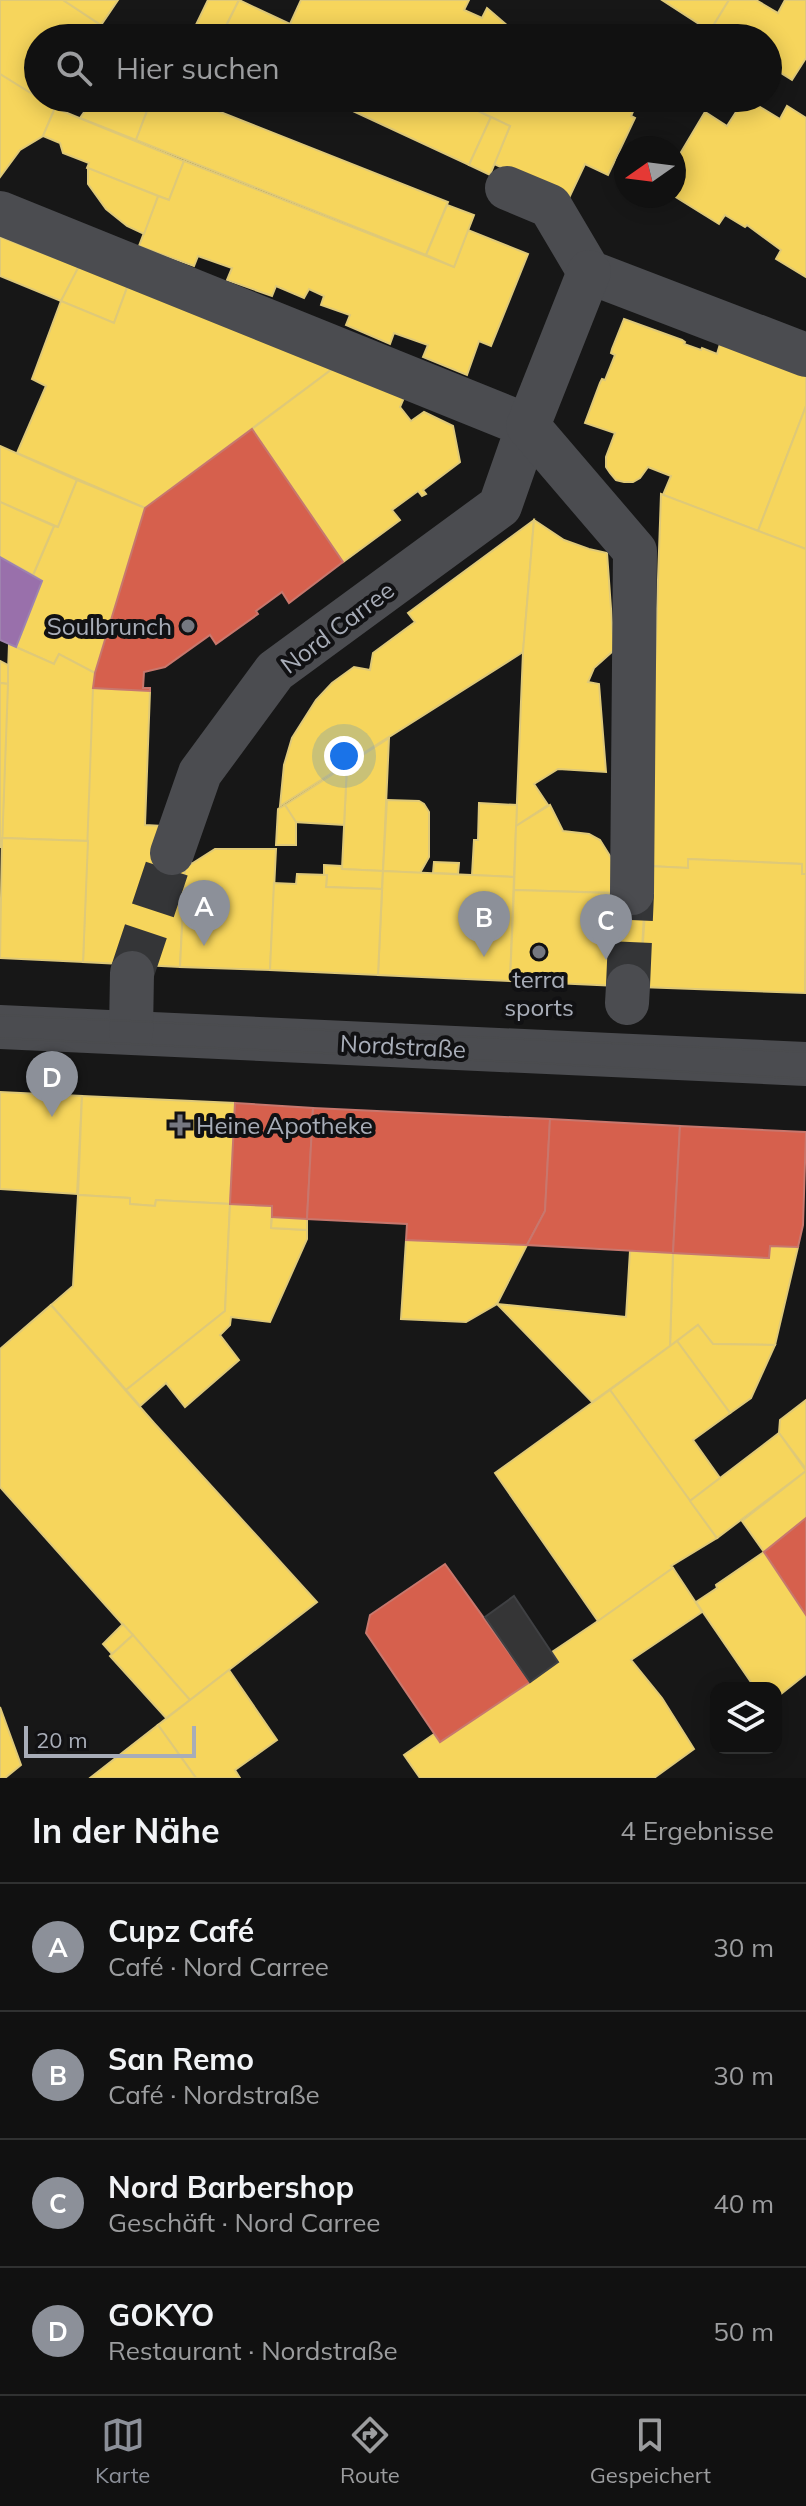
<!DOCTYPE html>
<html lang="de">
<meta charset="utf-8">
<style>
:root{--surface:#111;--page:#1a1a1a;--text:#f1f3f6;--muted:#9c9d9f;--line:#303131;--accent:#8c9099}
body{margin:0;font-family:Mulish,sans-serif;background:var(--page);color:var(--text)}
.controls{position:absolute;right:24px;bottom:24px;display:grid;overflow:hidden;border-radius:16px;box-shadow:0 4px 20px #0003}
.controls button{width:72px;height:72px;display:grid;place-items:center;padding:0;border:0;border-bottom:2px solid var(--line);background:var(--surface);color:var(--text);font:40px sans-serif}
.compass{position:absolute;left:614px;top:136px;width:72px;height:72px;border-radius:50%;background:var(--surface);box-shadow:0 4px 20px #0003;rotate:256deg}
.scale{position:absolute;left:24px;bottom:20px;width:172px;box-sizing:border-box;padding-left:8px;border:4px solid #a8adb8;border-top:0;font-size:22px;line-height:28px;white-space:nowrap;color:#a8adb8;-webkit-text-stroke:6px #111113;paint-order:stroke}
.you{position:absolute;left:344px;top:756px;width:28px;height:28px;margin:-20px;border:6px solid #fff;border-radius:50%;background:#1a73e8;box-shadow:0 0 0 12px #1a73e833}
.badge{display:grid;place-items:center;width:52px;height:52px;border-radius:50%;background:var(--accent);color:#fff;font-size:26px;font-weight:700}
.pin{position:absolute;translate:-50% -66px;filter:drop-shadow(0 2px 4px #0008)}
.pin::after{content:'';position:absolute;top:42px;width:28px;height:24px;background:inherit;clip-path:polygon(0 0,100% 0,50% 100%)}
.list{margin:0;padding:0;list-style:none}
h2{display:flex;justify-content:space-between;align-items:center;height:104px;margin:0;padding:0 32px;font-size:34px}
h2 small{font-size:26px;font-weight:400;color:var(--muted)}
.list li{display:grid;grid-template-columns:52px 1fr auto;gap:24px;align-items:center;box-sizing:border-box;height:128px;padding:0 32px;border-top:2px solid var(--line)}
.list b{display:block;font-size:30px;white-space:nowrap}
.list p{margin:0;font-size:26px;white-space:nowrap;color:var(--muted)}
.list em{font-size:26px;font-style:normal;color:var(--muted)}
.icon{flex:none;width:44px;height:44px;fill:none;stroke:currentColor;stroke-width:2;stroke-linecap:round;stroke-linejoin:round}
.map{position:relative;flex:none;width:806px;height:1778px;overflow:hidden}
.search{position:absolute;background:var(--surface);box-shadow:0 4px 20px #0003;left:24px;right:24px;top:24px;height:88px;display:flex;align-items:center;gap:20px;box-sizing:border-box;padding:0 28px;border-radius:44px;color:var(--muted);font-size:30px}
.sheet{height:616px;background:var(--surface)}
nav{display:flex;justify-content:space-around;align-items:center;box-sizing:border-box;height:112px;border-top:2px solid var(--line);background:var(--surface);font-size:22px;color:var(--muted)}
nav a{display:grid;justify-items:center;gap:4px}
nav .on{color:var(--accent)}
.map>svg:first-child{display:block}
.homes{fill:#f6d55c;stroke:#dfc978;stroke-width:2}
.shops{fill:#d6604d;stroke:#c8776d;stroke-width:2}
.offices{fill:#9970ab;stroke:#9e82af;stroke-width:2}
.building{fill:#353536;stroke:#3f4043;stroke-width:2}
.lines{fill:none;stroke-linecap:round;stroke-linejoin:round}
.minor-tunnel{stroke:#343537;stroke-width:44;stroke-dasharray:44 22;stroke-linecap:butt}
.minor{stroke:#4b4c50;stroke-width:44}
.tram{stroke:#4b4c4f;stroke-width:2}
.poi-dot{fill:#757880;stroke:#111113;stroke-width:3}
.labels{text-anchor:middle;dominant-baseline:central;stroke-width:8;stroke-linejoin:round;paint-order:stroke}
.poi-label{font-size:24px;fill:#a8adb8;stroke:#111113;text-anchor:end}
.street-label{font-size:24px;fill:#a8adb8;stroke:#111113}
</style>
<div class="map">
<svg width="806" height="1778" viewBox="0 0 806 1778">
<rect width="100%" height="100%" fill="#171717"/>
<g class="homes">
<polygon points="0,0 63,0 101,25 93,38 38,38 38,98 55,98 50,106 0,74"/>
<polygon points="63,0 118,0 101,25"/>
<polygon points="208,0 239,0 220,38 197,38 191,35"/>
<polygon points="239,0 290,24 321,38 220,38"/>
<polygon points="301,0 469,0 464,10 482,18 487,8 517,34 525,26 551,38 321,38 290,24"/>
<polygon points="662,0 729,0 710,31"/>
<polygon points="729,0 756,0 778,13 785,0 806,0 806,58 792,80 768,65 768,38 722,38 710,31"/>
<polygon points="0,74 55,108 43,136 20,150 0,177"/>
<polygon points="94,98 152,98 136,140 80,118"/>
<polygon points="152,98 185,98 448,202 426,255 136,140"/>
<polygon points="325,98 451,98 491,117 469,165"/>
<polygon points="451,98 639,98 631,116 635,118 608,175 585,164 569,198 494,164 510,126"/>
<polygon points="745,98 780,119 787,106 806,118 806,277 776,259 781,250 747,225 745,227 725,215 719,224 674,196 674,164 705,112 727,126"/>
<polygon points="55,108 184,161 169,200 87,168 89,163 63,153 60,143 43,136"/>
<polygon points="491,117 510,126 490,175 469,165"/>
<polygon points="184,161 454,267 468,230 528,254 491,346 479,341 467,375 423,357 428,345 394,333 390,344 346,325 350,315 321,305 324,296 309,289 304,298 276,286 272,296 227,280 232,268 198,256 194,266 139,246 158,196 169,200"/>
<polygon points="88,168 158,196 144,234 127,226 106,209 88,184"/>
<polygon points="447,205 474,215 454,267 426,255"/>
<polygon points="0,237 79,267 61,301 0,276"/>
<polygon points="79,266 128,285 114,323 61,301"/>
<polygon points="128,285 335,367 145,508 17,453 46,386 32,379 61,301 114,323"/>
<polygon points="624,319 682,340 685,342 684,344 701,350 702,348 717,354 720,344 806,376 806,406 758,531 663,495 671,476 648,467 640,478 633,482 624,482 616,480 610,473 606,467 606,457 615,433 585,423 600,383 602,379 605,380 615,355 611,353 612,349"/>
<polygon points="335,367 406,393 400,407 411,421 424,412 453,426 460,462 423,490 426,494 422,496 418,491 392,510 400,520 343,562 252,429"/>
<polygon points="806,406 806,549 758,531"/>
<polygon points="0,446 77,480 58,527 0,502"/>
<polygon points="77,480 145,508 95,673 59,654 54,664 16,647 42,581 33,575 54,526 58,527"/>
<polygon points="661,494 806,549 806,874 802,874 802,864 688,859 688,868 648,866"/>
<polygon points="0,502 54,526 33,575 0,557"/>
<polygon points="534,520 523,652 280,806 284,765 292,738 316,700 332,683 354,667 370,670 373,653 415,622 408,613"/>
<polygon points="534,520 564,540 589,549 607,553 614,650 594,668 588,682 599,684 606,772 558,769 534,784 548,805 516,826 523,652"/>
<polygon points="9,644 54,664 59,654 95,673 88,841 2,838"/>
<polygon points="0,661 8,665 8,684 0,683"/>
<polygon points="0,683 8,684 2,847 0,847"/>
<polygon points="93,688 150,691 145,825 163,826 191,854 191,864 185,868 180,967 83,962"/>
<polygon points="389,738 383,871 342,869 347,765"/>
<polygon points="347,765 344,825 294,822 285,805"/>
<polygon points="387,800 419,801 424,804 429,812 429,857 420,873 383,871"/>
<polygon points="479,803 517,805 514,877 472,875 474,840 478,840"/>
<polygon points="285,805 296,822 296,845 276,845 278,809"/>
<polygon points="550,805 563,831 589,834 600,840 613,861 620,893 514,890 516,826"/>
<polygon points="2,838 88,841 83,962 0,958"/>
<polygon points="215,849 276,849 270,970 180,967 185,868"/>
<polygon points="688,859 802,864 802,874 806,874 805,993 640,987 648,866 688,868"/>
<polygon points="434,862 459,863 458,874 433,873"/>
<polygon points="324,865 341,866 342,869 383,871 382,889 326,887 327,875 324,875"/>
<polygon points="383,871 514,877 510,981 378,975"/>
<polygon points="297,874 327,875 326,887 382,889 378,975 270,970 274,883 296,884"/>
<polygon points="514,890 645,894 640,987 510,981"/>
<polygon points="0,1092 82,1096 77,1194 0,1189"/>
<polygon points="82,1096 235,1103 230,1204 156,1200 155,1206 130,1204 130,1198 78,1195"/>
<polygon points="78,1195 130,1198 130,1204 155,1206 156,1200 230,1204 225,1311 126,1390 51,1305 73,1286"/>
<polygon points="230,1204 272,1206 271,1228 307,1230 307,1239 270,1322 231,1317 230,1325 220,1335 239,1360 185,1407 166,1383 140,1406 126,1390 225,1311"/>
<polygon points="272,1217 307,1219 307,1230 271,1228"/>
<polygon points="406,1240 527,1245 497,1304 466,1322 401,1319"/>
<polygon points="770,1246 798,1247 775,1345 713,1344 698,1325 670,1346 673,1253 769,1258"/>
<polygon points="630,1251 673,1253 670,1346 592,1402 497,1304 626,1317"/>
<polygon points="51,1305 154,1423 317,1602 190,1700 0,1487 0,1349"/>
<polygon points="698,1325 713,1344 775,1345 751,1398 730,1413 677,1341"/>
<polygon points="677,1341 730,1413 693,1440 720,1478 690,1501 610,1390"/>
<polygon points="610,1390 717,1538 671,1566 673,1568 598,1621 495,1473"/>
<polygon points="806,1400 806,1469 779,1433 780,1420"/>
<polygon points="779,1433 806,1471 717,1538 690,1501"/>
<polygon points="806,1471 806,1518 764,1552 742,1521"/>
<polygon points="764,1552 806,1615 806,1674 776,1698 776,1688 755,1688 696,1602 717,1588 716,1585"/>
<polygon points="673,1568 702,1612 631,1660 662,1698 694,1749 654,1778 420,1778 404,1755 434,1734 440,1742 530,1682 558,1662 552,1652 598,1621"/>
<polygon points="123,1624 133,1635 112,1654 103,1644"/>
<polygon points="133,1635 190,1700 166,1718 110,1656"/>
<polygon points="229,1670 277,1740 235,1770 240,1778 196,1778 158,1725"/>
<polygon points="0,1707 21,1765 5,1778 0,1778"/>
<polygon points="158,1725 196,1778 90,1778"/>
</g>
<g class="shops">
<polygon points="252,429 343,562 289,603 282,592 256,611 258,614 216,644 210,635 165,667 144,672 143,688 150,688 150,691 93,688 95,673 145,508"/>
<polygon points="235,1103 313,1108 307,1219 272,1217 272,1206 230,1204"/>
<polygon points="313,1108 550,1119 545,1211 527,1245 406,1240 407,1224 307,1219"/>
<polygon points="550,1119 680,1126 673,1253 527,1245 545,1211"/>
<polygon points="680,1126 806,1132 803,1225 798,1247 770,1246 769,1258 673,1253"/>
<polygon points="806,1518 806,1615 764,1552"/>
<polygon points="445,1564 530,1682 440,1742 366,1633 370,1615"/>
</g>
<polygon class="offices" points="0,557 42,581 16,647 0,640"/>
<polygon class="building" points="514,1596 558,1662 530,1682 485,1617"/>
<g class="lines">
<g class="minor-tunnel">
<polyline points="132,973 172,853"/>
<polyline points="628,986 632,893"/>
</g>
<g class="minor">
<polyline points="507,188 550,206 589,272 806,355"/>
<polyline points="0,213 528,426 500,506 275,671 200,773 172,853"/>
<polyline points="589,272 528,426 635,551 632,893"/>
<polyline points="627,1003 628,986"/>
<polyline points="0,1027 806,1064"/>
<polyline points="131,1032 132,973"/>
</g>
<g class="tram">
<polyline points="0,1015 806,1052"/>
<polyline points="0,1038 539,1063 806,1079"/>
</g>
</g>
<g class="poi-dot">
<circle cx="188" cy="626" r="8"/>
<circle cx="539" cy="952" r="8"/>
<path d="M176 1113h8v8h8v8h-8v8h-8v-8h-8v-8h8z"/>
</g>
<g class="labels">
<g class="poi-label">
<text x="172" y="626">Soulbrunch</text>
<text x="539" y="979" text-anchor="middle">terra<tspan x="539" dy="28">sports</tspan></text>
<text x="196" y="1125" text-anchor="start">Heine Apotheke</text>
</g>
<g class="street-label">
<text transform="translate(337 627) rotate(-37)">Nord Carree</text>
<text transform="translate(403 1046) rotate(3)">Nordstraße</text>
</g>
</g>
</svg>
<div class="controls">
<button><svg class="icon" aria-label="layers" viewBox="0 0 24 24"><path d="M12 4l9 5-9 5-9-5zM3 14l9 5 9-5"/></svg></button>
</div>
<svg class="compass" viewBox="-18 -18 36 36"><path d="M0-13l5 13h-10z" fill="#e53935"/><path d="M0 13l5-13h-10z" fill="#9c9d9f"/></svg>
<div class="scale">20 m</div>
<div class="you"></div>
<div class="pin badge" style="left:204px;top:946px">A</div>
<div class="pin badge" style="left:484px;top:957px">B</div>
<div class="pin badge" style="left:606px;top:960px">C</div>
<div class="pin badge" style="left:52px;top:1117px">D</div>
<div class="search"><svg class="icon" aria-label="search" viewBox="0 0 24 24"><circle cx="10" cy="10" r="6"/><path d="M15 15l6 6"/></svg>Hier suchen</div>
</div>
<section class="sheet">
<h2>In der Nähe<small>4 Ergebnisse</small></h2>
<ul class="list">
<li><span class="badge">A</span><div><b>Cupz Café</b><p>Café · Nord Carree</p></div><em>30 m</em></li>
<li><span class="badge">B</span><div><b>San Remo</b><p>Café · Nordstraße</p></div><em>30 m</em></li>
<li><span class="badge">C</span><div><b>Nord Barbershop</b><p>Geschäft · Nord Carree</p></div><em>40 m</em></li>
<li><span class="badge">D</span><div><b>GOKYO</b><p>Restaurant · Nordstraße</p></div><em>50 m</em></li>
</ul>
</section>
<nav>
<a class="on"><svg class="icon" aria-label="map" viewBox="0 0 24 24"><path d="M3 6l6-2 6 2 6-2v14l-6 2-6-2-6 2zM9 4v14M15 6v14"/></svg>Karte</a>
<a><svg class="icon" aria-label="directions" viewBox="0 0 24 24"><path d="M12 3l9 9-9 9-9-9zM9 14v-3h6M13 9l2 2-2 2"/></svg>Route</a>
<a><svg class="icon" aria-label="saved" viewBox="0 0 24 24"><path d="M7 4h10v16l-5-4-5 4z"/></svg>Gespeichert</a>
</nav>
